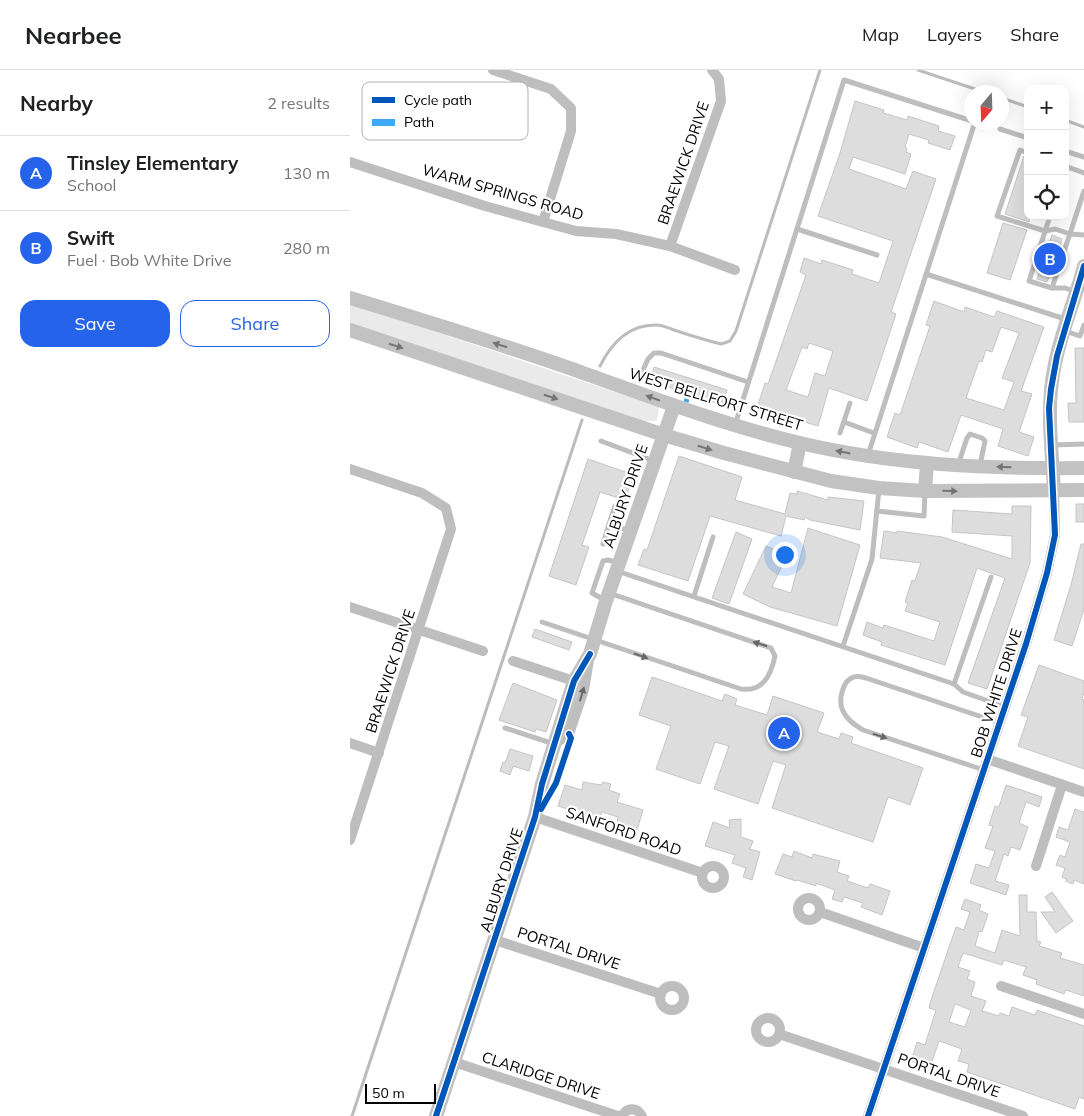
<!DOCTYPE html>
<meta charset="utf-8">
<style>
:root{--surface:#fff;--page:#f6f6f6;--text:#202124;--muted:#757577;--line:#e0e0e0;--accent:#2563eb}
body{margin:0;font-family:Mulish,sans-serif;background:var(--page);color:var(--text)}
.controls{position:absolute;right:15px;top:15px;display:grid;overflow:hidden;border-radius:10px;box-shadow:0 5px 20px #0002}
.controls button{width:45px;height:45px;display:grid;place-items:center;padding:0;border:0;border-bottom:1px solid var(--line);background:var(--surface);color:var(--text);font:25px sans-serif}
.compass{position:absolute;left:614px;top:15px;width:45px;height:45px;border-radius:50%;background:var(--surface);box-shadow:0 5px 20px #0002;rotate:199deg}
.scale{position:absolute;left:15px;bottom:12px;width:71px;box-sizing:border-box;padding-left:5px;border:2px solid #000;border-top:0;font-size:14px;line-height:18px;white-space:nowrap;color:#000;-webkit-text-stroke:4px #fff;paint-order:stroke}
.you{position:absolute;left:434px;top:484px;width:18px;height:18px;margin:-12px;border:4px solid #fff;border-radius:50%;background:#1a73e8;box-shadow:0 0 0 8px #1a73e833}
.badge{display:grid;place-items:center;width:32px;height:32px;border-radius:50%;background:var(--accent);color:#fff;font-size:16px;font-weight:700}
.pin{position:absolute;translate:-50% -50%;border:2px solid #fff;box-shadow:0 1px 5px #0006}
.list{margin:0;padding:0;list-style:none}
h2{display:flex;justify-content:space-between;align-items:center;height:65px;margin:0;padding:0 20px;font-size:21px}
h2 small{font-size:16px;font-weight:400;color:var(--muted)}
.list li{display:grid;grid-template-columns:32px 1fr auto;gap:15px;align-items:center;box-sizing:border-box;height:75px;padding:0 20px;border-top:1px solid var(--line)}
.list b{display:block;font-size:19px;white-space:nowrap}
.list p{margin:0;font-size:16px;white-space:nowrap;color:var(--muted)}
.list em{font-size:16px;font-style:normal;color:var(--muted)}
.actions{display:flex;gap:10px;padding:15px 20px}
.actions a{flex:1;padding:11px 0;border:1px solid var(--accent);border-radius:15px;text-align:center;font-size:18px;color:var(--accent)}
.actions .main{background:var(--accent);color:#fff}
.icon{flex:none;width:28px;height:28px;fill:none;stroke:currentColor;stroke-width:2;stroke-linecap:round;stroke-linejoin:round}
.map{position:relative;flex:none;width:734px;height:1046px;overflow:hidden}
header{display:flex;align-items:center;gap:30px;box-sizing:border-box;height:70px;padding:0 25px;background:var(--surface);border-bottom:1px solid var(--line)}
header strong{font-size:24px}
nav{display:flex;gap:28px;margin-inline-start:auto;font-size:18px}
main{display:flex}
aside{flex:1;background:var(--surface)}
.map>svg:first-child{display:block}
.green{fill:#eaeaea}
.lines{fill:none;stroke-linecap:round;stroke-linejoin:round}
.stream{stroke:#bcbcbc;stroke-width:3}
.building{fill:#ddd;stroke:#c5c5c5;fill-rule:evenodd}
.lane{stroke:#bebebe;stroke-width:5}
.street{stroke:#bebebe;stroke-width:10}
.secondary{stroke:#c2c2c2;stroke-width:14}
.quiet{stroke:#3fa9f5;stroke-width:5;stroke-dasharray:10 5;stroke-linecap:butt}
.cycleway-casing{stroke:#fff;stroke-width:9}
.cycleway{stroke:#0057b8;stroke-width:6}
.oneway{fill:#747474}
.oneway2{fill:#686868}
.labels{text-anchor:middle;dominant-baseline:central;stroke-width:4.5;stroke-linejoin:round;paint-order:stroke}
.street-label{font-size:15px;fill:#000;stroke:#fff}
.key{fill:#fff;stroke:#b2b2b2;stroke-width:1}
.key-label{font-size:14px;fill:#000}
</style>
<header>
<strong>Nearbee</strong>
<nav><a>Map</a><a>Layers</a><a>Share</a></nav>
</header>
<main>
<aside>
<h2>Nearby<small>2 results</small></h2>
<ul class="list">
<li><span class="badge">A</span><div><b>Tinsley Elementary</b><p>School</p></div><em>130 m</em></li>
<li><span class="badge">B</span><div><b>Swift</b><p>Fuel · Bob White Drive</p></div><em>280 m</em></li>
</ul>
<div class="actions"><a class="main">Save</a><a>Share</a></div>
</aside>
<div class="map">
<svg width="734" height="1046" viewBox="0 0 734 1046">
<rect width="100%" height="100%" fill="#fff"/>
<polygon class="green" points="0,233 309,337 307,351 293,351 0,254"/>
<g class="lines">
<g class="stream">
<polyline points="568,0 634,22"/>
<polyline points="652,28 678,37"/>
<polyline points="715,50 734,57"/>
<path d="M250,296c11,-22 28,-41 55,-41 6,-1 13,3 19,5 15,5 31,10 47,14l9,-3 6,-10 84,-261"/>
<polyline points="2,1046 232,350"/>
</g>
</g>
<g class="building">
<path d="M505,31l29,9 -1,3 24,7 1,-4 31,10 -1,5 17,5 -5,14 -22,-7 1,-3 -20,-6 -4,13 2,1 -1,4 5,2 -6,20 -52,-17 -4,12 57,20 7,-18 23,8 -45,133 5,2 -29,87 -38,-13 -11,38 -61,-18 8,-25 3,1 38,-109 -6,-3 4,-14 17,6 1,-4 31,10 -1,4 27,9 14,-42 -75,-25 22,-63zM459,273l24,8 -8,25 -10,-3 -7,24 -22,-7 16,-43 5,2z"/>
<polygon points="674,86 678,87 678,146 681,146 679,152 655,144"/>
<polygon points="653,153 677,160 660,210 637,203"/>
<polygon points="702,165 712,169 697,212 687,209"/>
<path d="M584,231l30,11 1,-5 29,10 3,-6 47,16 -23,64 11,3 -13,38 15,5 -6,19 -30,-10 5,-17 -42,-14 -13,37 -29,-10 -2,6 -30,-11 8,-24 5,2 30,-89 -4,-1zM651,257l18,6 -17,45 12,4 -10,28 -38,-12 13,-37 3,1 4,-12 6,2z"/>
<polygon points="725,278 734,278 734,352 719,352 718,333 726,333"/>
<polygon points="304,297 377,320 372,335 300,311"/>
<polygon points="329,386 392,407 385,430 435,444 440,423 447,424 447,421 478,430 478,427 514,431 510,460 460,450 455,447 454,450 436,446 431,466 360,446 338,511 288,495 294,479 297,480"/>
<polygon points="238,389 284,405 275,430 250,422 232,475 239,477 226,515 199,506"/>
<rect x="726" y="434" width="8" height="18"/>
<polygon points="662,436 681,436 680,493 637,619 618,613 655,508 627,498 595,595 531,575 532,572 513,565 517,552 533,558 534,555 584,571 590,552 555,541 558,533 555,532 562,510 565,511 571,493 530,488 534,461 547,463 547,461 592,467 662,489 662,466 602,462 603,440 662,444"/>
<polygon points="458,458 510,475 487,556 420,537 393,524 416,476 437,485 422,517 441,523"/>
<polygon points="386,462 402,469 379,534 362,528"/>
<polygon points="731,474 734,474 734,539 722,576 704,570 721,515"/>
<polygon points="185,559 222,572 219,580 182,567"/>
<polygon points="689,595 734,611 734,622 732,629 734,630 734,699 668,676 678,647 671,645"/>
<polygon points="302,607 372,631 375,624 387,629 385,635 417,645 423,626 474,643 467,662 489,669 491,663 503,667 501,673 573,698 560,735 538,727 523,772 422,738 436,695 423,691 408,734 364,719 379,676 365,672 350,714 306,699 321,656 289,645"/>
<polygon points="163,613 207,630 196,662 186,659 185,662 149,650"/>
<polygon points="160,679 183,686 179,701 163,696 160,705 150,701 153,692 155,693"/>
<polygon points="233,712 251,715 253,712 261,714 259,720 270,724 267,732 293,740 287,760 267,753 268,747 252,742 249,750 230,744 229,746 216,742 217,739 208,736 215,715 232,720"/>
<polygon points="656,715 692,727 689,737 676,732 669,753 678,757 670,780 661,777 658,786 654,784 645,811 659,815 656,825 620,813 626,794 639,798 645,781 635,778 643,756 639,755 645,736 649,737"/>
<polygon points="725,739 734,742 734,814 724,810 723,814 716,811 716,809 712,807 715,798 706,795 710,785 715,787 720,772 706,767 709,757 718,760"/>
<polygon points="391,749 391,767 403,771 400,779 410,782 402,810 393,807 396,798 382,793 385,785 355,776 363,752 380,758 379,750"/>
<polygon points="444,781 462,788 463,784 490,791 487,802 499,806 497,811 518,818 520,814 540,821 532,845 511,837 513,833 494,827 492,832 482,829 485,820 466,813 466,816 447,810 446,811 425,804 433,784 442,787"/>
<polygon points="702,822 723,851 706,863 691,842 705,842 695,827"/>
<path d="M669,825h8v17h9l1,29 4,1 -2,4 23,7 -2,5 24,7v31l-18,-6 -2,4 -28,-10 1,-4 -14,-5 3,-8 -22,-7 -2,5 -39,-12 -5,14 12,4 -3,8 8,3 -4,14 15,5 -4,10 17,5 1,-3 9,3 3,-9 23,8 2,-5 47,16v73l-5,-2 -4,12 -108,-37 2,-8 -11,-3 4,-12 -23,-8 -9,26 -19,-6 6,-19 8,3 11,-35 -7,-2 2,-8 25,-73 8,3 6,-18 -9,-3 4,-10 16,6 -2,5 9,4 -6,18 -3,-1 -4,15 20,7 7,-23 18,6zM605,934l16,6 -6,17 -16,-5z"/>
</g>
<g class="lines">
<g class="lane">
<polyline points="650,59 678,68"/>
<polyline points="715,81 734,87"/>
<polyline points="678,83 670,80 647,146 695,161 705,159 720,164 734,165"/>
<polyline points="715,96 734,103"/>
<polyline points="700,146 679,211 702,218 715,218 726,222"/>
<polyline points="447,159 527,185"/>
<polyline points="576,204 715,249"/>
<polyline points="702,218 734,121"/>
<polyline points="715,261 730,266 734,255"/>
<polyline points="293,300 298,289 304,283 311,283 398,312"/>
<polyline points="494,352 524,363"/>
<polyline points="385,355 494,10 622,51"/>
<polyline points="490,363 500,333"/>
<polyline points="251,371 304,391"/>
<polyline points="702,375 734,374"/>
<polyline points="518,385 625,52"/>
<polyline points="608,395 617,368 620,364 632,368 635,371 630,395"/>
<polyline points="527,441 574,446 575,422"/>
<polyline points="259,454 265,436"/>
<polyline points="253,474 259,454 280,461"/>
<polyline points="267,501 604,614 613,622 655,637"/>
<polyline points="344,526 363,467"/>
<polyline points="256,531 242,523 253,491 258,490 269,493"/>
<path d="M192,552l199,67c22,3 30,-14 34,-33l-4,-8 -162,-55"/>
<polyline points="493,576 522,489 529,419"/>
<polyline points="604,614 641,507"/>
<polyline points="155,658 204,674"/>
<path d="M634,700l-121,-40c-8,-5 -16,-10 -20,-19 -5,-9 -1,-31 11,-34 3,-1 8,0 12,1l134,45"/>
</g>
<g class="street">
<polyline points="143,0 201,19 221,38 221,61 193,152"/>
<polyline points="0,92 135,136 193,152 226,161 266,164 320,176 385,200"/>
<polyline points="320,176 371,31 369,9 362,0"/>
<polyline points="0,399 72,423 96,438 101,459 0,770"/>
<polyline points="0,537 133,581"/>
<polyline points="163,591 224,611"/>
<polyline points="0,673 29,683"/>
<polyline points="204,674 219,664 234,620 239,590"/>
<polyline points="637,689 734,722"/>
<polyline points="185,747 353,803"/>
<polyline points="686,796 712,715"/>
<circle cx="363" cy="807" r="11"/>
<circle cx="459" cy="839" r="11"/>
<polyline points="470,842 574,878"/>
<polyline points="145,870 311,924"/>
<polyline points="651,916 734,944"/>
<circle cx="322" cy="928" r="12"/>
<circle cx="418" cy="960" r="12"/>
<polyline points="429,964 673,1046"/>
<polyline points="104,992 268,1046"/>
<path d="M272,1046c5,-9 15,-9 20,0"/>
<polyline points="518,1046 676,574 697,503 705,465 704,421"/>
</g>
<g class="secondary">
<path d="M0,228c79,24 158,48 236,76 70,25 141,52 214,69 93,22 188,26 284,25"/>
<polyline points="0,260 314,365 374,383 481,411 529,418 575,421 734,420"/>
<polyline points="444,402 450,373"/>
<polyline points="575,421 577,394"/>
<path d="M704,421c-2,-40 -8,-82 0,-122 6,-35 21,-68 30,-103"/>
<polyline points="86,1046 185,747 192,714 224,611 240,584 256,531 324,336"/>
</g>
<polyline class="quiet" points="336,332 337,329"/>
<defs>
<g id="cycleway">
<polyline points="191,739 206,713 221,668 219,664"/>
<polyline points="86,1046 185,747 192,714 224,611 240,584"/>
<polyline points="518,1046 676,574 697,503 705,465 699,338 701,319 707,286 734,196"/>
</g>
</defs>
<use href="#cycleway" class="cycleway-casing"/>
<use href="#cycleway" class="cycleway"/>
</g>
<defs><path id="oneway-solid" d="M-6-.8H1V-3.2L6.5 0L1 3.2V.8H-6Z" transform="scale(1.25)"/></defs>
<g class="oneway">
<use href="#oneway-solid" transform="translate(150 275) rotate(-162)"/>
<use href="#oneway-solid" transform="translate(46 276) rotate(18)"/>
<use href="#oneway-solid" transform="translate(201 327) rotate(18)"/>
<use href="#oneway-solid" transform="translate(303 328) rotate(-160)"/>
<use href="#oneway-solid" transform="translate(355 378) rotate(17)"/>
<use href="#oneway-solid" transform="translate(493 382) rotate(-169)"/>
<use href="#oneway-solid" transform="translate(654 397) rotate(-178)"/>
<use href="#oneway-solid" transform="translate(600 421) rotate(1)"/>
</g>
<g class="oneway2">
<use href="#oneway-solid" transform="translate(410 574) rotate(-162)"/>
<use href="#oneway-solid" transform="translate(291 586) rotate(19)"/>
<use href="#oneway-solid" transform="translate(232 624) rotate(-74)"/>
<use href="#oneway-solid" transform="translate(530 666) rotate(18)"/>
</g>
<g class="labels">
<g class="street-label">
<text transform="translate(333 93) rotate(-71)">BRAEWICK DRIVE</text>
<text transform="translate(153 122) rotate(16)">WARM SPRINGS ROAD</text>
<text transform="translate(366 329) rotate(17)">WEST BELLFORT STREET</text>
<text transform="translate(275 426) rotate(-71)">ALBURY DRIVE</text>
<text transform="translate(40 601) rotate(-72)">BRAEWICK DRIVE</text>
<text transform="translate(646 623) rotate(-72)">BOB WHITE DRIVE</text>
<text transform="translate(274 761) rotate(19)">SANFORD ROAD</text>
<text transform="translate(151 810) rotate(-72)">ALBURY DRIVE</text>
<text transform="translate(219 878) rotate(18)">PORTAL DRIVE</text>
<text transform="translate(191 1005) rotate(18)">CLARIDGE DRIVE</text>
<text transform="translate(599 1005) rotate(19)">PORTAL DRIVE</text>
</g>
</g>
<rect x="12" y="12" width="166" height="58" rx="8" class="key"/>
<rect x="22" y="27" width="23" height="6" fill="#0057b8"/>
<rect x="22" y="49" width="23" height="7" fill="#3fa9f5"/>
<g class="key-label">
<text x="54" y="35">Cycle path</text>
<text x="54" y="57">Path</text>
</g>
</svg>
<div class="controls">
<button>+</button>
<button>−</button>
<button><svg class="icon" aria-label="locate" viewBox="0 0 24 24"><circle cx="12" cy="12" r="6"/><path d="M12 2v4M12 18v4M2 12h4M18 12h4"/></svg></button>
</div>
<svg class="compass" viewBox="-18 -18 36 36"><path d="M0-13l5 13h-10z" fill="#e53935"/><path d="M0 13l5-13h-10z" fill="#757577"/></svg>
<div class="scale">50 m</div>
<div class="you"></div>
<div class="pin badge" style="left:434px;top:663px">A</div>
<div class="pin badge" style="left:700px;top:189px">B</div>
</div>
</main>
